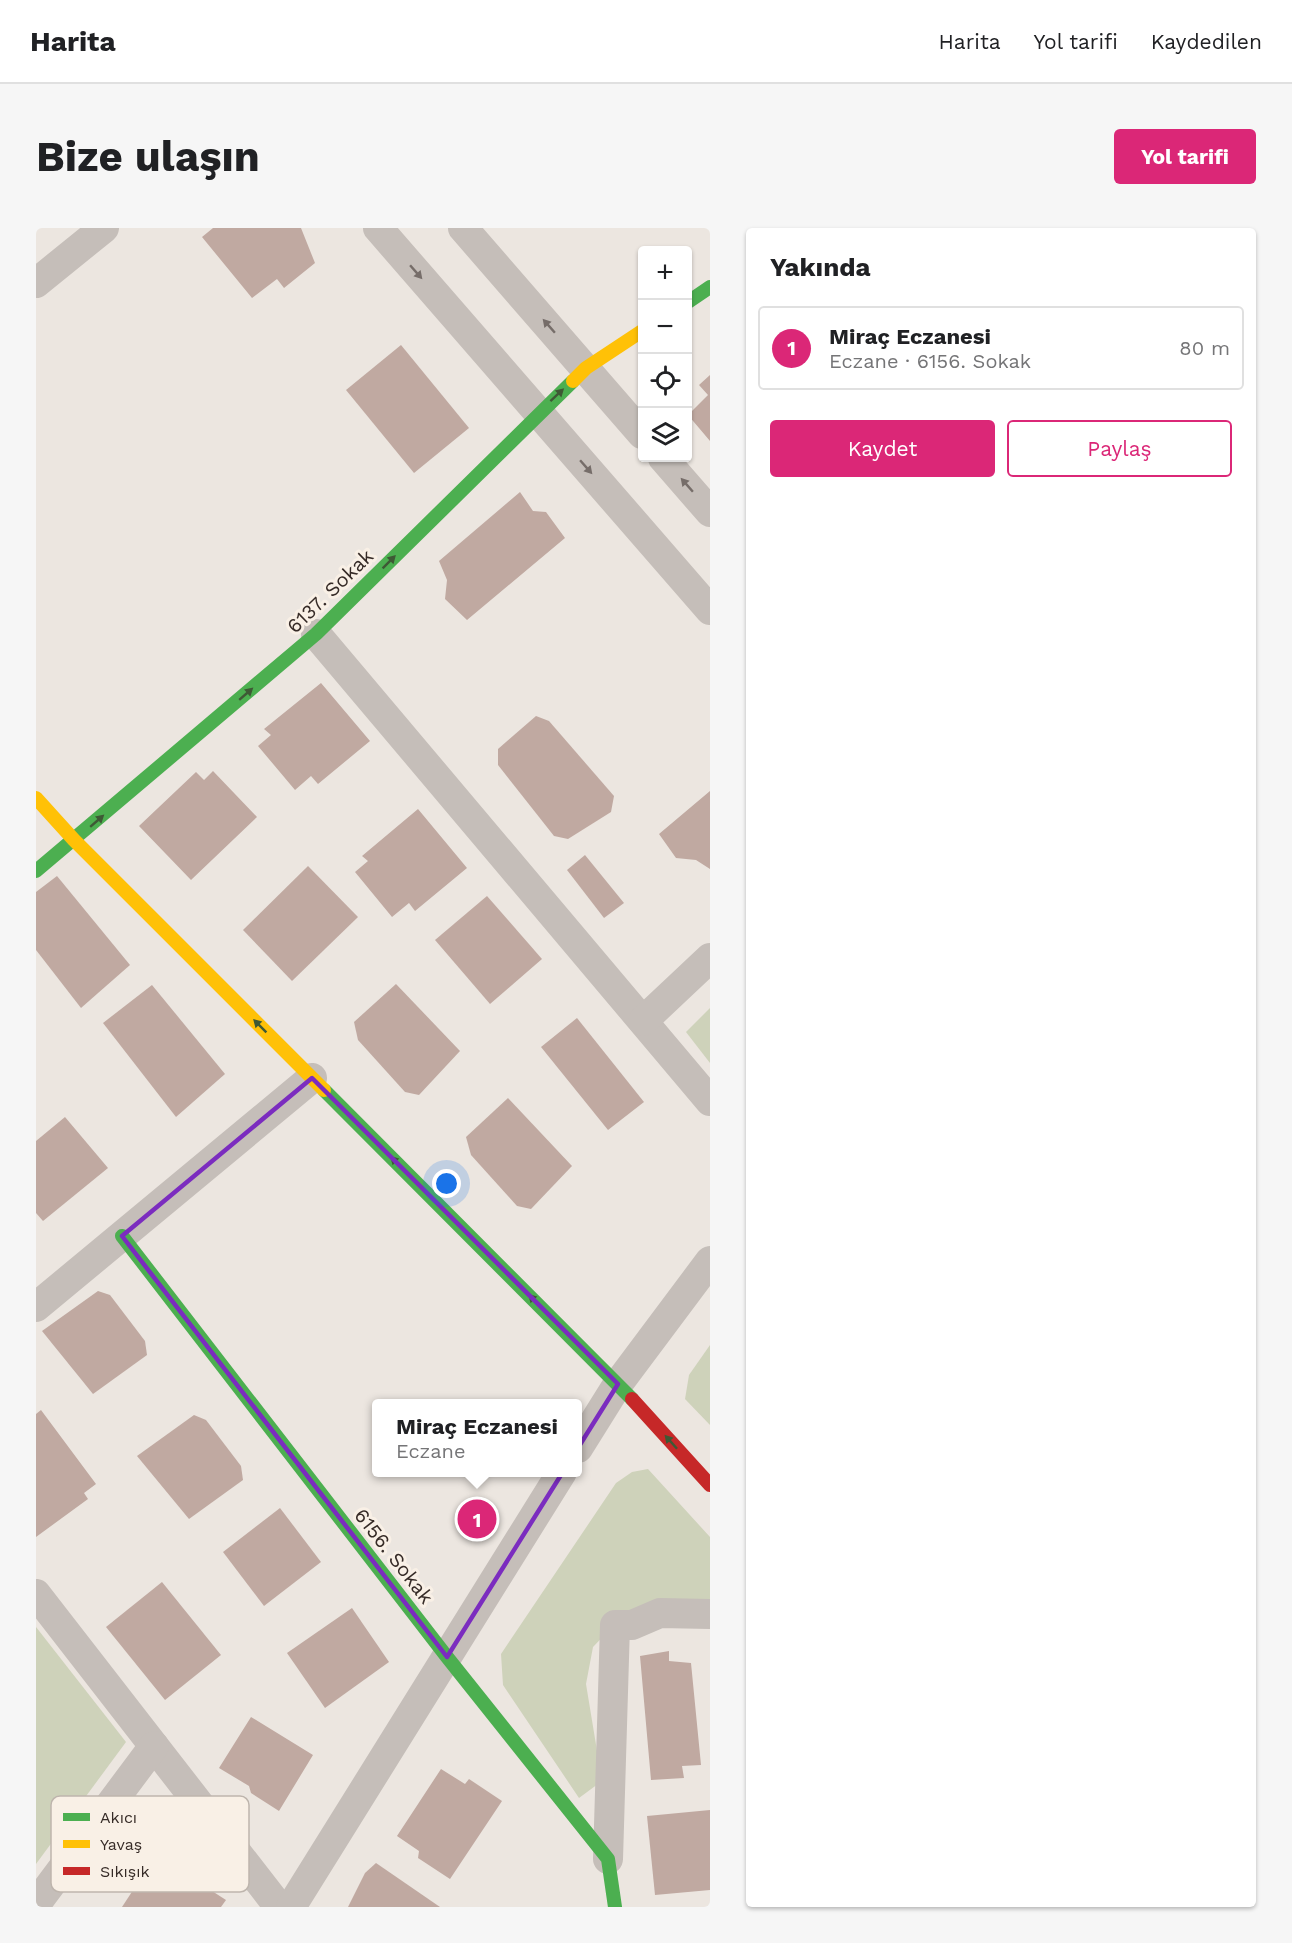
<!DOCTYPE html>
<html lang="tr">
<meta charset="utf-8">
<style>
:root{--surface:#fff;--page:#f6f6f6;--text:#202124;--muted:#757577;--line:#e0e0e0;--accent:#db2777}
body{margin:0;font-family:"Work Sans",sans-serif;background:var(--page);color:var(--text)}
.controls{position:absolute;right:18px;top:18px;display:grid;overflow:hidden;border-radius:6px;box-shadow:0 2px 4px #0004}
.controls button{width:54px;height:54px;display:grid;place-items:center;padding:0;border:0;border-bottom:2px solid var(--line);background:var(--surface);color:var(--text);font:30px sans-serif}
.you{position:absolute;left:411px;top:956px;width:21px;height:21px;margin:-15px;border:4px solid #fff;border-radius:50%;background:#1a73e8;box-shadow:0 0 0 9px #1a73e833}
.badge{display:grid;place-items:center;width:39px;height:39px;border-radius:50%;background:var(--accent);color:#fff;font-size:20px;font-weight:700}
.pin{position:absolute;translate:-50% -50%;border:3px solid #fff;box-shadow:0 2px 6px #0006}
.popup{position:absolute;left:336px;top:1171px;width:210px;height:78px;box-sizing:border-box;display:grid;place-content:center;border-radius:6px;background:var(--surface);filter:drop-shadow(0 2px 4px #0005);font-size:20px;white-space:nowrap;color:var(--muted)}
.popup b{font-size:22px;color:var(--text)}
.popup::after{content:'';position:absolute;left:50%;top:100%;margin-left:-12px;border:12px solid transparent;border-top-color:var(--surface)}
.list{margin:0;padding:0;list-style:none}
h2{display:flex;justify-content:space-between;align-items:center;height:78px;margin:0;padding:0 24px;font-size:26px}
h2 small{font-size:20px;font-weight:400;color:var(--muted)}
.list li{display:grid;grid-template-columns:39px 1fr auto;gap:18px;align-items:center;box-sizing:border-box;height:84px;margin:0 12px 12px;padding:0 12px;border:2px solid var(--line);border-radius:6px}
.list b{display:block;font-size:22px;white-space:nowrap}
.list p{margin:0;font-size:20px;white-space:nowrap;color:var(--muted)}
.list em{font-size:20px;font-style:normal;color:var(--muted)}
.actions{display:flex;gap:12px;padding:18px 24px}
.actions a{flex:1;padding:14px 0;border:2px solid var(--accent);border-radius:6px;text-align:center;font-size:21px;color:var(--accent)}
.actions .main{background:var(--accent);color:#fff}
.icon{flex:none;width:33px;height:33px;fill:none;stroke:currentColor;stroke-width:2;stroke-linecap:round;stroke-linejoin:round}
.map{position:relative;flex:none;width:674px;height:1679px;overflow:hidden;border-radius:6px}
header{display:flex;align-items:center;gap:36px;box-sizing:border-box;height:84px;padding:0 30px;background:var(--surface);border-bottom:2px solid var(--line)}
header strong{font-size:28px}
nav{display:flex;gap:33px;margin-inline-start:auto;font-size:21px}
.intro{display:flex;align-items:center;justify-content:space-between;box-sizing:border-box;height:144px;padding:0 36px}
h1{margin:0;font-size:42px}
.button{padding:15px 27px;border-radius:6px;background:var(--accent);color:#fff;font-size:21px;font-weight:700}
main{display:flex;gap:36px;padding:0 36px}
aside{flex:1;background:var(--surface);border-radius:6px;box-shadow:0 2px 4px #0004}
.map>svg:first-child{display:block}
.green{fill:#ced2ba}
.building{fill:#c0a9a1}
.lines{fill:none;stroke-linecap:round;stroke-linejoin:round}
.street{stroke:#c5beb9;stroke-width:30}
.fast{stroke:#4caf50;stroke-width:14}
.slow{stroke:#ffc107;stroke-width:14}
.jam{stroke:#c62828;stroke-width:14}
.oneway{fill:#766d69}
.oneway2{fill:#3e5935}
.marked{fill:none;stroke:#7b2cbf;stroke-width:4.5;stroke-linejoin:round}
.labels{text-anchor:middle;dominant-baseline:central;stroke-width:6;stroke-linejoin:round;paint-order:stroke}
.street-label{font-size:20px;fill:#362b27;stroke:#f9f0e6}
.key{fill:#f9f0e6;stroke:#beb5ad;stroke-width:1.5}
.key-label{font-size:16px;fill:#362b27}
</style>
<header>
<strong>Harita</strong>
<nav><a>Harita</a><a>Yol tarifi</a><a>Kaydedilen</a></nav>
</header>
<div class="intro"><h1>Bize ulaşın</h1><a class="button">Yol tarifi</a></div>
<main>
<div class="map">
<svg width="674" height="1679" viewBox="0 0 674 1679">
<rect width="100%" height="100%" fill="#ece6e0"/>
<g class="green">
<polygon points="674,780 674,835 650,804"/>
<polygon points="674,1117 674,1197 649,1171 653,1147"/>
<polygon points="612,1241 674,1309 674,1384 582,1393 557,1419 550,1456 566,1553 543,1570 467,1457 465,1426 580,1255 596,1244"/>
<polygon points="0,1399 90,1514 0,1636"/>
</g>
<g class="building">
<polygon points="177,0 265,0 279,35 248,60 241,51 216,70 166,9"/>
<polygon points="365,117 433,200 378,245 310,162"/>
<polygon points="674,147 674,213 652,187 672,167 663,157"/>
<polygon points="484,264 497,283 510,284 529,310 431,392 409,371 411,352 403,333"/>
<polygon points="285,455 334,513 282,556 275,548 259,562 222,518 235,507 228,501"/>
<polygon points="500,488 513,493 578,568 575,584 532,611 518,608 462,537 462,521"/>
<polygon points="177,543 221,589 155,652 103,598 160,544 168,552"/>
<polygon points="674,563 674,641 660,632 640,630 623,606"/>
<polygon points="382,581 431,640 379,683 373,675 356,689 319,644 332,633 326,628"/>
<polygon points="549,627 588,675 568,690 531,642"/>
<polygon points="272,638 322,689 256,753 207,702"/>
<polygon points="21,648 94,737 45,780 0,722 0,664"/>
<polygon points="451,668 506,731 454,776 399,712"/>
<polygon points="360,756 424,823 383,867 369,864 322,812 318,794"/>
<polygon points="116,757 189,846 140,889 67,795"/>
<polygon points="541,790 608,874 572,902 505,819"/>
<polygon points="472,870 536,938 495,981 481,978 435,927 430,909"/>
<polygon points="29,889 72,940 7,993 0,985 0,913"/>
<polygon points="62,1063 74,1067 109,1113 111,1127 57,1166 6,1103"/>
<polygon points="5,1182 60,1256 48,1265 52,1271 0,1309 0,1186"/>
<polygon points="158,1187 170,1192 205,1238 207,1252 153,1291 101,1228"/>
<polygon points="244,1280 285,1334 228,1378 187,1324"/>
<polygon points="126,1354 185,1427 129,1472 70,1399"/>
<polygon points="316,1380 353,1434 289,1480 251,1425"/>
<polygon points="633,1423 633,1433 655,1435 665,1537 646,1538 648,1550 615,1552 604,1428"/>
<polygon points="215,1489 277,1527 243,1583 215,1565 213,1558 183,1540"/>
<polygon points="405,1541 429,1556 433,1551 466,1573 414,1651 382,1630 383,1623 361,1608"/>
<polygon points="674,1582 674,1662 619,1667 611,1588"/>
<polygon points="120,1627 190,1672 185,1679 86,1679"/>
<polygon points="340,1635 404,1679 312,1679 329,1645"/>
</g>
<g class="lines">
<g class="street">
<polyline points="342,0 674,382"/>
<polyline points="427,0 606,206"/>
<polyline points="0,55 68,0"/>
<polyline points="627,230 674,284"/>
<polyline points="280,406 674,873"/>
<polyline points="607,793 674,730"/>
<polyline points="0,1079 276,850"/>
<polyline points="542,1220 582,1156 674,1033"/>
<polyline points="0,1366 243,1679"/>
<polyline points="572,1631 579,1397 596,1397 624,1385 674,1386"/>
<polyline points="0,1676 118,1518"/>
<polyline points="255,1679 526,1244"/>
</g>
<g class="fast">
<polyline points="652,74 674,59"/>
<polyline points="0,643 280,406 537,153"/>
<polyline points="288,862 596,1171"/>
<polyline points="86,1008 411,1429 572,1631 579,1679"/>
</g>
<g class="slow">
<polyline points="537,153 550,140 606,103"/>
<polyline points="0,570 38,612 288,862"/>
</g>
<polyline class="jam" points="596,1171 674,1257"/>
</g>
<defs><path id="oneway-solid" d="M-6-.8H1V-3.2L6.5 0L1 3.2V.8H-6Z" transform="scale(1.5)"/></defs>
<g class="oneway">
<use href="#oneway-solid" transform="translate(380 44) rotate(49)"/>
<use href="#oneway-solid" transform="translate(513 98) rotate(-131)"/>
<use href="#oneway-solid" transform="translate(550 239) rotate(49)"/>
<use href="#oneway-solid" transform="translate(651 257) rotate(-131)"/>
</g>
<g class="oneway2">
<use href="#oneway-solid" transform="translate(521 167) rotate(-43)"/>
<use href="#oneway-solid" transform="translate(353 334) rotate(-45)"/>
<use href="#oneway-solid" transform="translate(210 466) rotate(-41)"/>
<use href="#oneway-solid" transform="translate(61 593) rotate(-41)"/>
<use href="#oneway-solid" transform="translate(224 798) rotate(-135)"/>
<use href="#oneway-solid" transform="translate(361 935) rotate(-135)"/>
<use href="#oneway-solid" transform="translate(499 1073) rotate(-135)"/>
<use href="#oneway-solid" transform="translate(635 1214) rotate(-132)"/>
</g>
<path class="marked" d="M276,850l306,306 -171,273 -325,-421z"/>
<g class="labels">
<g class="street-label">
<text transform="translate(294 363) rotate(-44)">6137. Sokak</text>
<text transform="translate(358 1328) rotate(52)">6156. Sokak</text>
</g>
</g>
<rect x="15" y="1568" width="198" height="96" rx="9" class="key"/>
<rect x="27" y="1585" width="27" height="8" fill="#4caf50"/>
<rect x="27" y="1612" width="27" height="8" fill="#ffc107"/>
<rect x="27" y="1639" width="27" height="8" fill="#c62828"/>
<g class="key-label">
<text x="64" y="1595">Akıcı</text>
<text x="64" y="1622">Yavaş</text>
<text x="64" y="1649">Sıkışık</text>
</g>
</svg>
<div class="controls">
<button>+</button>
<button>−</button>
<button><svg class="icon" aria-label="locate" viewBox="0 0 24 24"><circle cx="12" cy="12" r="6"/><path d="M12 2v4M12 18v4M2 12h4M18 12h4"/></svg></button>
<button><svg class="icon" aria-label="layers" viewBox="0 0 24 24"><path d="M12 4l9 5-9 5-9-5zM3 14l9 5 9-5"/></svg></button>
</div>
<div class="you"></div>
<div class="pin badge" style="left:441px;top:1291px">1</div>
<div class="popup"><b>Miraç Eczanesi</b>Eczane</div>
</div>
<aside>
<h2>Yakında<small></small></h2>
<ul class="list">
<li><span class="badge">1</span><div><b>Miraç Eczanesi</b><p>Eczane · 6156. Sokak</p></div><em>80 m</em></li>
</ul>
<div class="actions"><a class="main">Kaydet</a><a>Paylaş</a></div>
</aside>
</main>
